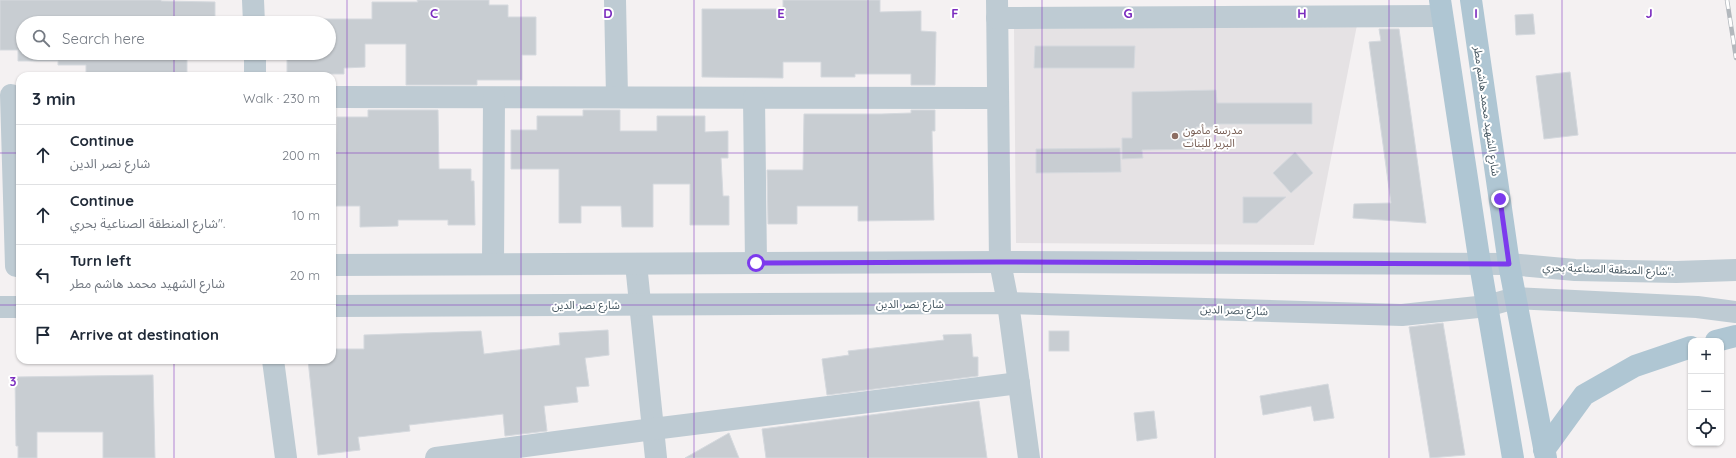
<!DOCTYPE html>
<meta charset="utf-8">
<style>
:root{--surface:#fff;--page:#f2f2f3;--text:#1f2937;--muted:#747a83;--line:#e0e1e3}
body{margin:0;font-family:Quicksand,"Noto Sans Arabic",sans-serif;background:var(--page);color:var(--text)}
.controls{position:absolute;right:12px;bottom:12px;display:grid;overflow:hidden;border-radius:8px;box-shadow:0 1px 3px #0004}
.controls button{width:36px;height:36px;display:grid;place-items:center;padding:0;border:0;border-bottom:1px solid var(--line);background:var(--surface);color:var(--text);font:20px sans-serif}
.stop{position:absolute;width:12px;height:12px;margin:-9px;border:3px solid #7c3aed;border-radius:50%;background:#fff}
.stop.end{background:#7c3aed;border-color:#fff;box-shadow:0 1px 4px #0008}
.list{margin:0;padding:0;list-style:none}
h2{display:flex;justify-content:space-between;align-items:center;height:52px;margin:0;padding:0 16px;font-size:17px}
h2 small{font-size:13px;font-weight:400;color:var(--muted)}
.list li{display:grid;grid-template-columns:26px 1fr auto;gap:12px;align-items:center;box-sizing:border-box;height:60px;padding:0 16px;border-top:1px solid var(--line)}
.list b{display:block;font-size:15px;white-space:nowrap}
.list p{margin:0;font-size:13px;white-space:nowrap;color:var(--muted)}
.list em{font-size:13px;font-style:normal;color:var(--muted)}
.icon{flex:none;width:22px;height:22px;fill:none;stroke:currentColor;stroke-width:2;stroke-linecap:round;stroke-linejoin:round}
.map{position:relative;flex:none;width:1736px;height:458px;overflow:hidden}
.search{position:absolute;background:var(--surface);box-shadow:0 1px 3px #0004;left:16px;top:16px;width:320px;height:44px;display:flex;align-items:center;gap:10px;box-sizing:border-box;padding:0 14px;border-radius:22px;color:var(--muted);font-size:15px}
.panel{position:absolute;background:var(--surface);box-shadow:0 1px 3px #0004;left:16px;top:72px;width:320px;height:292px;border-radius:12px}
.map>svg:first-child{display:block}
.education{fill:#e5e2e4}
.building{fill:#c8cdd2;stroke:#d5d9de}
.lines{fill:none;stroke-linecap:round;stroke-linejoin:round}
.minor{stroke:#becbd3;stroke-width:22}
.major{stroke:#afc6d3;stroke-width:22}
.rail-casing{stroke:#b3b8bd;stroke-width:4.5}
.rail{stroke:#fff;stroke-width:3;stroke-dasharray:9;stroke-linecap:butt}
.route{stroke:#7c3aed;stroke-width:5}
.grid{fill:none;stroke:#7b2cbf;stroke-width:1;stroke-opacity:0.55}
.education-dot{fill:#8d6e63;stroke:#fff;stroke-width:1.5}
.labels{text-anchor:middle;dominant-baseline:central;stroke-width:4;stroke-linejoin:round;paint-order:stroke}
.street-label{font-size:11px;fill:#475862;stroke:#fff}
.education-label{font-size:11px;fill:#785e54;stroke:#fff;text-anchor:start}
.grid-label{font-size:13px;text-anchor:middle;font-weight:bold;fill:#7b2cbf;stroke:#fff;stroke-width:4;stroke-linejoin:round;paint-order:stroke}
</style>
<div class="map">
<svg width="1736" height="458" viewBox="0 0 1736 458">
<rect width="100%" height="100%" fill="#f4f1f2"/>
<polygon class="education" points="1357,25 1314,245 1016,243 1014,29"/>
<g class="building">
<polygon points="0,0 161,0 161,1 215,2 215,23 23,23 23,53 187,53 187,74 86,74 86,65 58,65 58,61 18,61 18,50 0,50"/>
<polygon points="417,0 489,0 489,5 508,5 508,17 536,17 536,55 522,55 522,80 477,80 477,85 406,85 406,44 365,44 365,67 344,68 344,74 330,74 330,76 287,76 287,53 329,53 329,23 287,23 287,19 372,19 372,2 418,2"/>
<polygon points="783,0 880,0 880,12 921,11 921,31 936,32 935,85 911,85 911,74 855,74 855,77 821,77 821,62 783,62 783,78 702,77 702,9 783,9"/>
<polygon points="1533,14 1535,34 1516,35 1515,15"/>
<polygon points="1379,29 1399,29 1426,223 1353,218 1354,204 1391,203 1369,42 1381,41"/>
<polygon points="1035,46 1135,46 1134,68 1034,68"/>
<polygon points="1570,72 1578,135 1544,139 1536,76"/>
<polygon points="1216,90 1217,103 1312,103 1312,124 1217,124 1217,127 1196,127 1196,149 1142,150 1143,158 1122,159 1122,138 1132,138 1132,92"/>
<polygon points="368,110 438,110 439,169 471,169 471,181 474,181 475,225 448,225 448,220 398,220 398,226 360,227 360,206 336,206 337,117 368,117"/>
<polygon points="583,110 620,110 620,131 657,131 657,116 705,116 705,132 728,131 728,158 721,158 723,196 729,196 729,225 690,225 690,184 653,184 653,227 622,227 621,206 581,206 581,223 559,223 559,169 511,169 511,130 537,130 537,116 583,116"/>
<polygon points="911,110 935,110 935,131 932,131 934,220 858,221 858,206 797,206 797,224 768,224 767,170 803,170 804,114 882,114 911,113"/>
<polygon points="1120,148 1121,172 1036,173 1036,149"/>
<polygon points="1295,152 1313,173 1291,193 1273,173"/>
<polygon points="1243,197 1286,197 1257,223 1243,223"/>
<polygon points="1443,323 1465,455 1430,458 1409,327"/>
<polygon points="608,330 609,355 585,358 589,386 576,387 578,402 544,406 547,431 505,436 503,414 409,425 410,431 358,437 360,450 318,455 308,360 332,360 332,349 364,349 364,335 481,331 484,354 560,345 559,333"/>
<rect x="1049" y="331" width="20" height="20"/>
<polygon points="971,334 973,357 978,357 978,376 827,395 822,359 849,355 848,351 944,340 943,335"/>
<polygon points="153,375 155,458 103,458 103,432 37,432 37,458 18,458 18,446 16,446 15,377"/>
<polygon points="1328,384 1334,418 1314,421 1311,406 1263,415 1260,396"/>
<polygon points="979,401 987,458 766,458 762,429"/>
<polygon points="1154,411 1157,438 1137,441 1134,413"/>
<polygon points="729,433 739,458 685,458"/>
</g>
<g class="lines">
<g class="minor">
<polyline points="253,0 254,23"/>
<polyline points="615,0 617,96"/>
<polyline points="997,0 1000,262 1008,303 1029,458"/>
<polyline points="997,18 1442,16"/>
<polyline points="255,53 255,76"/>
<polyline points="11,95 16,266"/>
<polyline points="332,97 998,98"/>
<polyline points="754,98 756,263"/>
<polyline points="493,264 494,98"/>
<polyline points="636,264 656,458"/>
<polyline points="332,265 1000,262 1509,264 1575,270 1676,272 1736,270"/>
<polyline points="332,306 1008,303 1402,315 1487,306 1515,298 1697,307 1736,312"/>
<polyline points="0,307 20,307"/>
<polyline points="273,360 286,458"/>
<polyline points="436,458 653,429 1019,383"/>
</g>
<g class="major">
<polyline points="1440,0 1480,264 1513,458"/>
<polyline points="1471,0 1509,264 1546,458"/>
<polyline points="1716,341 1736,336"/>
<polyline points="1544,450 1584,395 1635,366 1691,347"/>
</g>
<defs>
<polyline id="rail" points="1727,0 1736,58"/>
</defs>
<use href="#rail" class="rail-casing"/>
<use href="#rail" class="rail"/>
</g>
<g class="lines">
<polyline class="route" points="756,263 1000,262 1509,264 1500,199"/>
</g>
<path class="grid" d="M174,0v23M347,0v458M521,0v458M694,0v458M868,0v458M1042,0v458M1215,0v458M1389,0v458M1562,0v458M174,53v23M0,153h20M332,153h1404M0,305h20M332,305h1404M174,360v98"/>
<circle class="education-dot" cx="1175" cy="136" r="4"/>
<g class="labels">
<g class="street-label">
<text transform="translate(1487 111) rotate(82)">شارع الشهيد محمد هاشم مطر</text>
<text transform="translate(1608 269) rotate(2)">شارع المنطقة الصناعية بحري".</text>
<text x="910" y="304">شارع نصر الدين</text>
<text x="586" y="305">شارع نصر الدين</text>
<text transform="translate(1234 310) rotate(2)">شارع نصر الدين</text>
</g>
<g class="education-label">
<text x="1183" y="130">مدرسة مأمون<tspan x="1183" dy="13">البرير للبنات</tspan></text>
</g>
</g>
<g class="grid-label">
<text x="434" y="18">C</text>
<text x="608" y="18">D</text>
<text x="781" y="18">E</text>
<text x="955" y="18">F</text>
<text x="1128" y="18">G</text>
<text x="1302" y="18">H</text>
<text x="1476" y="18">I</text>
<text x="1649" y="18">J</text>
<text x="13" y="386">3</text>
</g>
</svg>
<div class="controls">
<button>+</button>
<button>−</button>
<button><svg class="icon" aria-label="locate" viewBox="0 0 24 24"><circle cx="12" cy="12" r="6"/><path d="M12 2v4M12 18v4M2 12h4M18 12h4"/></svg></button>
</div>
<div class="stop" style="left:756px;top:263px"></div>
<div class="stop end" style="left:1500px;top:199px"></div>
<div class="search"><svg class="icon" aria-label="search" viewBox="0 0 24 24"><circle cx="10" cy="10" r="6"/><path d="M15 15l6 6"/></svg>Search here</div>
<section class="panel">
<h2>3 min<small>Walk · 230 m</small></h2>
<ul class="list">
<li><svg class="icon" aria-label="ahead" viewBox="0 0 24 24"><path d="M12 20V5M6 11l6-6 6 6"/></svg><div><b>Continue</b><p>شارع نصر الدين</p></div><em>200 m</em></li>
<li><svg class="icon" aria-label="ahead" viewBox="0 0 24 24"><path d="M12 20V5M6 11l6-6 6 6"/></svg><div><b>Continue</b><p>شارع المنطقة الصناعية بحري&quot;.</p></div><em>10 m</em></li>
<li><svg class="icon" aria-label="left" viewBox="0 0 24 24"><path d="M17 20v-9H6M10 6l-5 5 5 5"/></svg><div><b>Turn left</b><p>شارع الشهيد محمد هاشم مطر</p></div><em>20 m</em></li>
<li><svg class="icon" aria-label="arrive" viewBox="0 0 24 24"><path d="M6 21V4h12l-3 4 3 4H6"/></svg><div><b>Arrive at destination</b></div></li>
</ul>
</section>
</div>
